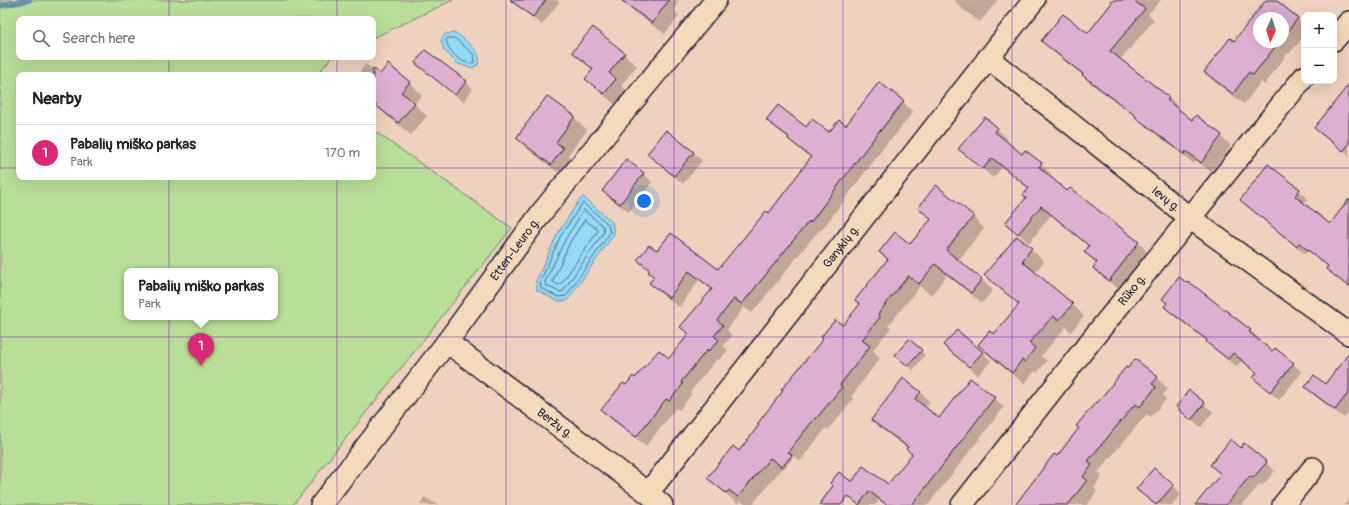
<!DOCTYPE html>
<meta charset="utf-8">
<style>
:root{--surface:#fff;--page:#f2f2f2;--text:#222;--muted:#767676;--line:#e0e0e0;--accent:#db2777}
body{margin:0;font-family:Pangolin,sans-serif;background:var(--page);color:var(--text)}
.controls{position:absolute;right:12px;top:12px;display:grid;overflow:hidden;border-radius:8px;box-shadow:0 4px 16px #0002}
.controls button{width:36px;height:36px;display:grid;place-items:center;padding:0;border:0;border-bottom:1px solid var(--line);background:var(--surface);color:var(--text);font:20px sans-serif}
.compass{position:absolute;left:1253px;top:12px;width:36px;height:36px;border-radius:50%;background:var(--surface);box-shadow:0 4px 16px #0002;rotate:183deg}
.you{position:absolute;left:644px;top:201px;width:14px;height:14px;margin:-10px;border:3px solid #fff;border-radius:50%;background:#1a73e8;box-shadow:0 0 0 6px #1a73e833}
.badge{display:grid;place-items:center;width:26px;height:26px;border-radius:50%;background:var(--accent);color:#fff;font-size:13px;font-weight:700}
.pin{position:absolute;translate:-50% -33px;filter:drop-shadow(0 1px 2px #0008)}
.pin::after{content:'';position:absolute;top:21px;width:14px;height:12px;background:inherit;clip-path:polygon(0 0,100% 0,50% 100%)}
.popup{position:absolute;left:124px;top:268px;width:154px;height:52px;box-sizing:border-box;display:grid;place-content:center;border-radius:8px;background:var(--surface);filter:drop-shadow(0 1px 3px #0005);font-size:13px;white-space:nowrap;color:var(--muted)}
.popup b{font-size:15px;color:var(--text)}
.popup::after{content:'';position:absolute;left:50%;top:100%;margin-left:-8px;border:8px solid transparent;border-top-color:var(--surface)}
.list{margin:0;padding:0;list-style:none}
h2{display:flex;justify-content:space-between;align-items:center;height:52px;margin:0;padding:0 16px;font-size:17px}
h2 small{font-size:13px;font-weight:400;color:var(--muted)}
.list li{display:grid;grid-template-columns:26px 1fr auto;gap:12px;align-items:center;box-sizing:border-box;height:56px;padding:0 16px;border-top:1px solid var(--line)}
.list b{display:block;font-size:15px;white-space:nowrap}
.list p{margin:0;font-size:13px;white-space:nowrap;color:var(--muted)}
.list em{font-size:13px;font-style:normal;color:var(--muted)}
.icon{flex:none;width:22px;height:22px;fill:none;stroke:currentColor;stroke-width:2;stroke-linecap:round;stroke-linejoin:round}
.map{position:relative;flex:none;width:1349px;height:505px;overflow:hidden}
.search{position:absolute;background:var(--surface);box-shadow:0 4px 16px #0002;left:16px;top:16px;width:360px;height:44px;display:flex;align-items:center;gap:10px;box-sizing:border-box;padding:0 14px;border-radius:8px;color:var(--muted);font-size:15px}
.panel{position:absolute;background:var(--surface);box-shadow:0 4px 16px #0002;left:16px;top:72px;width:360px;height:108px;border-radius:8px}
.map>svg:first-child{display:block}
.green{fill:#b8dd97;stroke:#6d8069;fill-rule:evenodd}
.water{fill:#94d9f6;stroke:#6690ab}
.shadow{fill:#0003;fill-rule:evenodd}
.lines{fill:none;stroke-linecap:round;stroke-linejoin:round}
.shore{stroke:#506b86;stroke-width:1}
.stream{stroke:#6690ab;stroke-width:5.5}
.building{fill:#dfafd0;stroke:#22223b}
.minor-casing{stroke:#22223b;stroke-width:24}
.minor{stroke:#f2daba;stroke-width:21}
.grid{fill:none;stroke:#7b2cbf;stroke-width:1;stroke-opacity:0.55}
.labels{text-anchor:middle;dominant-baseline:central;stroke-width:4;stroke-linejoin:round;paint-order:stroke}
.street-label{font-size:12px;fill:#22223b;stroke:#f2daba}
</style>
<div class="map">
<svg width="1349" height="505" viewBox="0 0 1349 505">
<rect width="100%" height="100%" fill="#eed1be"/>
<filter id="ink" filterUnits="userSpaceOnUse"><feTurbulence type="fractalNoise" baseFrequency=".025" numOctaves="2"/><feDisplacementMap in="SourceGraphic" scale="8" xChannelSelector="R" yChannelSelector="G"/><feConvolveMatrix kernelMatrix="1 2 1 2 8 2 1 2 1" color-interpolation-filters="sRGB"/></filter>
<g filter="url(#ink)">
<path class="green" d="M0,0h453l-80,38v-19h-354v38h314l-2,1 -14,17h-298v102h354v-47l139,98 -219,277h-293zM127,271h148v46h-148z"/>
<g class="water">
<path d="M456,33c9,8 28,19 22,32l-7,3 -13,-4 -14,-14 -3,-10 4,-6z"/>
<polygon points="583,197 612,222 614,234 567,301 557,301 537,290 536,281 557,235 578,202"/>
</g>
<g class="shadow">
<polygon points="512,0 557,0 559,2 542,25 521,9"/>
<polygon points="623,0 678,0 675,11 679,16 665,34 635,13"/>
<polygon points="954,0 998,0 980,22 964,10"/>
<polygon points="1108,0 1161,0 1148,14 1154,20 1120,60 1169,97 1178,107 1177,109 1192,121 1196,116 1221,136 1231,146 1211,172 1196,160 1194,164 1146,126 1139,119 1093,85 1085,77 1052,51 1043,41 1088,34 1112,4"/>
<path d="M1268,0h6l24,19 6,7v10l-15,18 -1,-1 -24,32 -3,-3 -17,22 -28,-21 -11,-11 29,-30zM1259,18h24v24h-24z"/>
<polygon points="574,52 624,54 637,66 621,85 628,92 617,106 599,91 586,79 593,70"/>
<polygon points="417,63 466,82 473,89 463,102"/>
<polygon points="366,64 380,75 409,82 422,95 414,104 427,116 411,135 373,104 373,75 357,75"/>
<polygon points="1349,86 1349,157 1347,155 1348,154 1323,134 1323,136 1315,128"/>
<polygon points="903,102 913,112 891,140 890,139 821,231 819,230 752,313 744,307 727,330 732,336 723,346 728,350 719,360 717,359 690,392 692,394 679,410 676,408 646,446 612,420 603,410 626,386 669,359 689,335 681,327 713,290 699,280 679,307 660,293 651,283 655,278 639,260 657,252 718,271 770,214 812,158 799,149 789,138 777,129 768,120 830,133"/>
<polygon points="574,117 587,130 568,155 575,161 564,177 530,151 517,138"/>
<polygon points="985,118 1008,139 1005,141 1022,156 1041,164 1051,174 1049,177 1068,192 1070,189 1139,243 1148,253 1120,290 1104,278 1094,268 1097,264 1085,252 1090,247 1051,215 1029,243 1007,223 1027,198 1029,189 1002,167 993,178 960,149"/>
<polygon points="693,152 702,161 683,184 657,162 648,154"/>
<polygon points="643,173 652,182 629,212 612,200 603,191"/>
<polygon points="936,187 973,217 984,228 958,261 981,279 993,290 982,303 947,275 931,295 920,286 888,326 891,328 873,350 880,358 851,397 853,399 828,430 826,428 800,461 794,456 784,469 782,468 752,505 746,505 740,500 738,504 720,489 708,478 739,452 861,304 888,260 880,252 910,246 931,220 919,208"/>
<polygon points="1299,190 1308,199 1303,204 1330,225 1349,201 1349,288 1327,269 1329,267 1308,251 1305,254 1250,208 1241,200"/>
<polygon points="1017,237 1044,261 1035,272 1072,304 1084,316 1071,332 1066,327 1041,356 1047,361 1037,373 1035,371 1024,384 991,357 979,345 994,336 1019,305 986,275"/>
<polygon points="1165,307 1250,330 1259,339 1258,341 1272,353 1293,364 1302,372 1279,400 1254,378 1258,374 1242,361 1237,367 1216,350 1207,341 1174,316"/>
<polygon points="945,345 982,352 991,361 978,375"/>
<polygon points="921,351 925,355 913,370 900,359"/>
<polygon points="1349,355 1349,412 1344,418 1315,396 1306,387 1325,386"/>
<polygon points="1136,361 1157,378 1168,389 1163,395 1166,399 1151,417 1147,414 1098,472 1102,476 1094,488 1097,491 1087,505 1016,505 1057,458 1097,405"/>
<polygon points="971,380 994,398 1004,407 928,505 886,505 879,500 875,505 858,505 845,493 888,485 913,454 908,449 882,429 872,420 920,392 930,402 925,408 940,420"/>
<polygon points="1204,404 1213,412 1201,427 1186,415"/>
<polygon points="1241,449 1266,463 1275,471 1262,486 1260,484 1242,505 1197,505 1221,475 1211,465"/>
<polygon points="1173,485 1181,494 1172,505 1155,505 1146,497"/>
<polygon points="424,497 438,505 420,505"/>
<polygon points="1349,499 1349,505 1344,505"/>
</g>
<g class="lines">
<g class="shore">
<path d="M448,38h7l19,17 1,7c-12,5 -26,-10 -29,-21z"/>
<polygon points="583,203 608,224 610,233 566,296 558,297 541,288 540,282 560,237"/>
<polygon points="584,210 603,226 604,232 563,291 559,292 546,285 545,282 565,240"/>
<polygon points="585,220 597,229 598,231 561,284 558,285 553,282 553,280 570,242"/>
</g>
<polyline class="stream" points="0,6 29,0"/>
</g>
<g class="building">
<polygon points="510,0 546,0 533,17"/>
<polygon points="621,0 669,0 652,23"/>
<polygon points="1114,0 1133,0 1145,9 1110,51 1169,97 1167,100 1192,120 1196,115 1222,135 1201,163 1186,151 1184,154 1135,117 1136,116 1082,75 1083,74 1041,41 1063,14 1088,33"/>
<polygon points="1266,0 1276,0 1298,18 1283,37 1283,18 1259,18 1259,42 1279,42 1253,75 1249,72 1233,94 1204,72 1230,38 1234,41"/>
<polygon points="593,27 625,53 609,73 616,79 604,94 585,79 593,69 572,52"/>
<polygon points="425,50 467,81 455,95 415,63"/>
<polygon points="388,64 410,82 401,92 415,103 398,123 373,103 373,68 380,74"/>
<polygon points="879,82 904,101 880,131 880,130 810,223 809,221 742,304 734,299 717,320 723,325 714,336 719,340 708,352 707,350 681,382 683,384 669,401 666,399 636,437 601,410 623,383 626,385 633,376 635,378 659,350 669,358 689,334 680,327 712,289 689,271 669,298 649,283 654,277 648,272 650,270 637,260 649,245 657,250 671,233 718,269 766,211 769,213 811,157 788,139 789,137 766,120 778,105 806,127 812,119 829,132 839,120 846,125"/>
<polygon points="1349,84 1349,144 1343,151 1314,128"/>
<polygon points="547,96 575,116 556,142 563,148 551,165 516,138"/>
<polygon points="985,117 998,128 995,132 1022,154 1025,150 1042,163 1039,167 1067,191 1070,188 1139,242 1109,281 1093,268 1097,262 1084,252 1089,246 1041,206 1018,234 1005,223 1026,198 1023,195 1029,188 992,158 983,169 958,149"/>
<polygon points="666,130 694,152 674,176 647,154"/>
<polygon points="626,159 644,173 620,204 602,191"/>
<polygon points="1268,164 1300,189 1295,196 1330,224 1349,199 1349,287 1326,269 1328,266 1299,243 1296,246 1240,200"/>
<polygon points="936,185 974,216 946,250 982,279 971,293 935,264 919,284 908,276 878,314 880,317 862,340 870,346 840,385 842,387 816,419 815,418 788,452 792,455 782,467 770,458 738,497 729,490 726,493 707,478 733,446 739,451 759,425 757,424 783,391 781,390 823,339 821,337 835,320 843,325 860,304 855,300 888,259 879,252 895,232 910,244 931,219 918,208"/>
<polygon points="1017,236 1032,248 1022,261 1073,304 1059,320 1053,316 1029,343 1035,348 1025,362 1022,360 1012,373 978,345 989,331 994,334 1019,304 984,275"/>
<polygon points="1179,277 1187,283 1188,281 1251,330 1249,332 1272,351 1275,348 1294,363 1270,392 1253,378 1257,373 1233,353 1228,359 1206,342 1207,340 1164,307 1167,303 1162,299"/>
<polygon points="957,330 983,352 969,367 943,345"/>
<polygon points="909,339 922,350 908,366 895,355"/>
<polygon points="1349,353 1349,392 1335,410 1305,387 1314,375 1325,384"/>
<polygon points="1135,359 1158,377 1152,384 1156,387 1140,407 1135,404 1088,461 1092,465 1083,477 1087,480 1068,505 1015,505 1054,454 1057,456 1079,428 1076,426 1096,402 1097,403 1126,367 1128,368"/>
<polygon points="903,378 921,392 915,399 939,418 970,378 995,397 912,505 887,505 869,491 859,505 848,496 841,505 819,505 833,486 830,483 839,472 852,482 863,466 888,484 912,454 906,449 908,447 871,420"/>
<polygon points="1189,390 1205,403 1191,420 1176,407"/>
<polygon points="1231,439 1241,448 1244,443 1267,462 1253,478 1250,476 1226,505 1195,505 1221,474 1210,465"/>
<polygon points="1154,468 1174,485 1156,505 1136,489"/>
</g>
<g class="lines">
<defs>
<g id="minor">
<polyline points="1334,40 1349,22"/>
<path id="s1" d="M988,58l202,160 159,116"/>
<path id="s2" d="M447,342l201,151 14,12"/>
<path id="s3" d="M648,493l386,-493"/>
<path id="s4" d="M321,505l126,-163 95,-130 174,-212"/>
<path id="s5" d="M962,505l127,-162 215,-266"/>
<polyline points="1283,505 1313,468"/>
</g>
</defs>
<use href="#minor" class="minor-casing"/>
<use href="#minor" class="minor"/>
</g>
</g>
<path class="grid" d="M169,0v19M337,0v19M506,0v505M674,0v505M843,0v505M1012,0v505M1180,0v505M169,57v18M337,57v18M0,168h19M373,168h976M169,177v328M337,177v328M0,337h1349"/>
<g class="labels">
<g class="street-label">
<text stroke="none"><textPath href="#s1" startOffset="227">Ievų g.</textPath></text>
<text stroke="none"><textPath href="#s3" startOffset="313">Ganyklų g.</textPath></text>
<text stroke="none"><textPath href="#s4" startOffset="321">Etten-Leuro g.</textPath></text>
<text stroke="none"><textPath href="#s5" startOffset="274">Rūko g.</textPath></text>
<text stroke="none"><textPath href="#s2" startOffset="135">Beržų g.</textPath></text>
</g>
</g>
</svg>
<div class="controls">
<button>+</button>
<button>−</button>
</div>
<svg class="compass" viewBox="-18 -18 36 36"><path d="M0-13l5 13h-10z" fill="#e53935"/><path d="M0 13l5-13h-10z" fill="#767676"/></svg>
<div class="you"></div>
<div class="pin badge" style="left:201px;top:366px">1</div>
<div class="popup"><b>Pabalių miško parkas</b>Park</div>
<div class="search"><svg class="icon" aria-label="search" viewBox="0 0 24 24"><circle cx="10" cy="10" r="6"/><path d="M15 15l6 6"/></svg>Search here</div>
<section class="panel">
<h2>Nearby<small></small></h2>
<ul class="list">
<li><span class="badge">1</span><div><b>Pabalių miško parkas</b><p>Park</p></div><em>170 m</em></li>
</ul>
</section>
</div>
